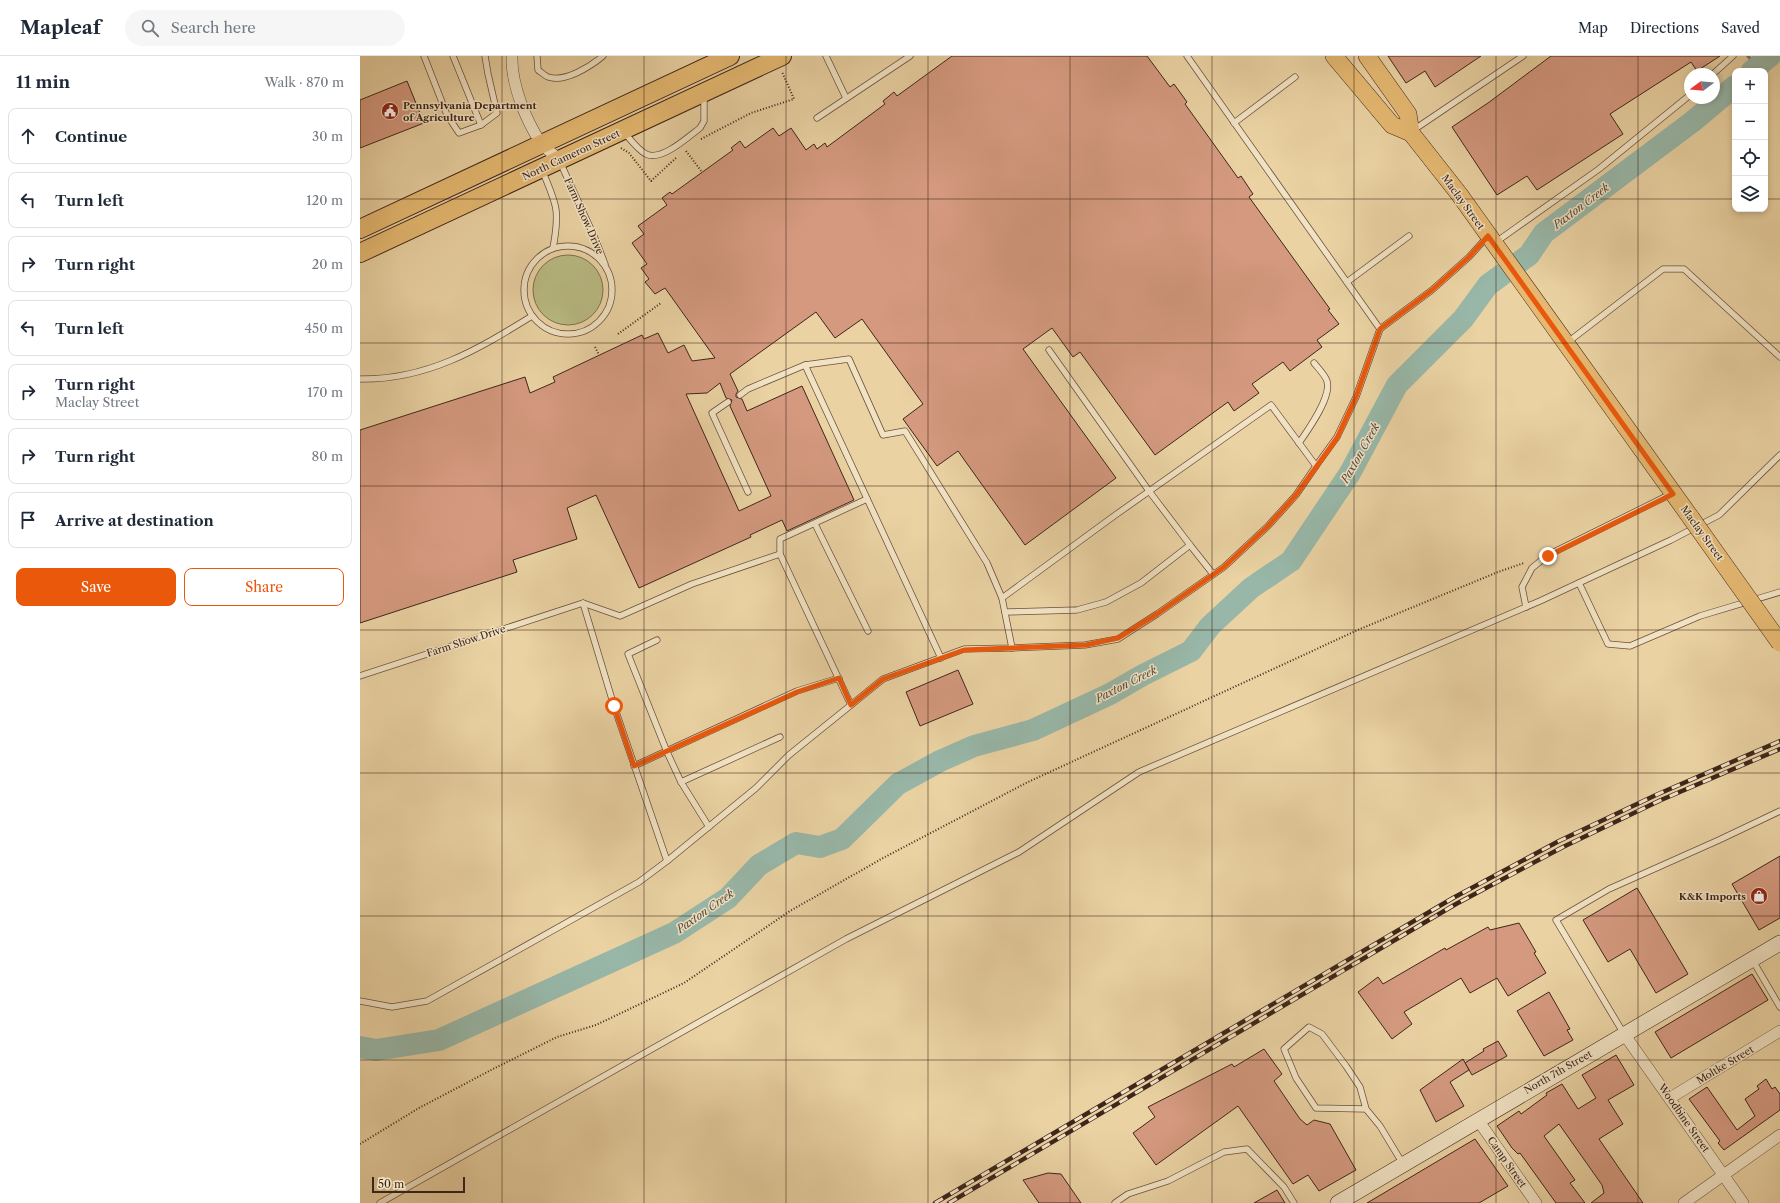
<!DOCTYPE html>
<meta charset="utf-8">
<style>
:root{--surface:#fff;--page:#f6f6f7;--text:#1f2937;--muted:#747a83;--line:#e0e1e3;--accent:#ea580c}
body{margin:0;font-family:"Libre Caslon Text",serif;background:var(--page);color:var(--text)}
.controls{position:absolute;right:12px;top:12px;display:grid;overflow:hidden;border-radius:8px;box-shadow:0 2px 6px #0003}
.controls button{width:36px;height:36px;display:grid;place-items:center;padding:0;border:0;border-bottom:1px solid var(--line);background:var(--surface);color:var(--text);font:20px sans-serif}
.compass{position:absolute;left:1324px;top:12px;width:36px;height:36px;border-radius:50%;background:var(--surface);box-shadow:0 2px 6px #0003;rotate:254deg}
.scale{position:absolute;left:12px;bottom:10px;width:93px;box-sizing:border-box;padding-left:4px;border:2px solid #3f261b;border-top:0;font-size:11px;line-height:14px;white-space:nowrap;color:#3f261b;-webkit-text-stroke:3px #f1e2c3;paint-order:stroke}
.stop{position:absolute;width:12px;height:12px;margin:-9px;border:3px solid #ea580c;border-radius:50%;background:#fff}
.stop.end{background:#ea580c;border-color:#fff;box-shadow:0 1px 4px #0008}
.list{margin:0;padding:0;list-style:none}
h2{display:flex;justify-content:space-between;align-items:center;height:52px;margin:0;padding:0 16px;font-size:17px}
h2 small{font-size:13px;font-weight:400;color:var(--muted)}
.list li{display:grid;grid-template-columns:26px 1fr auto;gap:12px;align-items:center;box-sizing:border-box;height:56px;margin:0 8px 8px;padding:0 8px;border:1px solid var(--line);border-radius:8px}
.list b{display:block;font-size:15px;white-space:nowrap}
.list p{margin:0;font-size:13px;white-space:nowrap;color:var(--muted)}
.list em{font-size:13px;font-style:normal;color:var(--muted)}
.actions{display:flex;gap:8px;padding:12px 16px}
.actions a{flex:1;padding:9px 0;border:1px solid var(--accent);border-radius:8px;text-align:center;font-size:14px;color:var(--accent)}
.actions .main{background:var(--accent);color:#fff}
.icon{flex:none;width:22px;height:22px;fill:none;stroke:currentColor;stroke-width:2;stroke-linecap:round;stroke-linejoin:round}
.map{position:relative;flex:none;width:1420px;height:1147px;overflow:hidden}
header{display:flex;align-items:center;gap:24px;box-sizing:border-box;height:56px;padding:0 20px;background:var(--surface);border-bottom:1px solid var(--line)}
header strong{font-size:19px}
nav{display:flex;gap:22px;margin-inline-start:auto;font-size:14px}
.search{width:280px;height:36px;background:var(--page);display:flex;align-items:center;gap:10px;box-sizing:border-box;padding:0 14px;border-radius:22px;color:var(--muted);font-size:15px}
main{display:flex}
aside{flex:1;background:var(--surface)}
.map>svg:first-child{display:block}
.green{fill:#b9bb84;stroke:#7c7050}
.lines{fill:none;stroke-linecap:round;stroke-linejoin:round}
.stream{stroke:#747d70;stroke-width:3.5}
.river{stroke:#98b7a8;stroke-width:22}
.building{fill:#d4997f;stroke:#3f261b;fill-rule:evenodd}
.service-casing{stroke:#6a513d;stroke-width:7}
.minor-casing{stroke:#6a513d;stroke-width:12}
.secondary-casing{stroke:#3f261b;stroke-width:16}
.primary-casing{stroke:#3f261b;stroke-width:18}
.trunk-casing{stroke:#3f261b;stroke-width:20}
.path{stroke:#3f261b;stroke-width:2;stroke-dasharray:1 2;stroke-linecap:butt}
.service{stroke:#f1e2c3;stroke-width:5.5}
.minor{stroke:#f1e2c3;stroke-width:11}
.secondary{stroke:#f1e2c3;stroke-width:15}
.primary{stroke:#e5b972;stroke-width:17}
.trunk{stroke:#e5b972;stroke-width:18}
.rail-casing{stroke:#3f261b;stroke-width:4.5}
.rail{stroke:#f1e2c3;stroke-width:3;stroke-dasharray:9;stroke-linecap:butt}
.primary-bridge-casing{stroke:#3f261b;stroke-width:18;stroke-linecap:butt}
.primary-bridge{stroke:#e5b972;stroke-width:17}
.route{stroke:#ea580c;stroke-width:5}
.grid{fill:none;stroke:#3f261b;stroke-width:1;stroke-opacity:0.55}
.labels{text-anchor:middle;dominant-baseline:central;stroke-width:3;stroke-linejoin:round;paint-order:stroke}
.poi-label{font-size:10px;font-weight:bold;fill:#3f261b;stroke:#f1e2c3;text-anchor:start}
.street-label{font-size:10px;fill:#3f261b;stroke:#f1e2c3}
.water-label{font-size:11px;font-style:italic;fill:#554a3e;stroke:#f1e2c3}
</style>
<header>
<strong>Mapleaf</strong>
<div class="search"><svg class="icon" aria-label="search" viewBox="0 0 24 24"><circle cx="10" cy="10" r="6"/><path d="M15 15l6 6"/></svg>Search here</div>
<nav><a>Map</a><a>Directions</a><a>Saved</a></nav>
</header>
<main>
<aside>
<h2>11 min<small>Walk · 870 m</small></h2>
<ul class="list">
<li><svg class="icon" aria-label="ahead" viewBox="0 0 24 24"><path d="M12 20V5M6 11l6-6 6 6"/></svg><div><b>Continue</b></div><em>30 m</em></li>
<li><svg class="icon" aria-label="left" viewBox="0 0 24 24"><path d="M17 20v-9H6M10 6l-5 5 5 5"/></svg><div><b>Turn left</b></div><em>120 m</em></li>
<li><svg class="icon" aria-label="right" viewBox="0 0 24 24"><path d="M7 20v-9h11M14 6l5 5-5 5"/></svg><div><b>Turn right</b></div><em>20 m</em></li>
<li><svg class="icon" aria-label="left" viewBox="0 0 24 24"><path d="M17 20v-9H6M10 6l-5 5 5 5"/></svg><div><b>Turn left</b></div><em>450 m</em></li>
<li><svg class="icon" aria-label="right" viewBox="0 0 24 24"><path d="M7 20v-9h11M14 6l5 5-5 5"/></svg><div><b>Turn right</b><p>Maclay Street</p></div><em>170 m</em></li>
<li><svg class="icon" aria-label="right" viewBox="0 0 24 24"><path d="M7 20v-9h11M14 6l5 5-5 5"/></svg><div><b>Turn right</b></div><em>80 m</em></li>
<li><svg class="icon" aria-label="arrive" viewBox="0 0 24 24"><path d="M6 21V4h12l-3 4 3 4H6"/></svg><div><b>Arrive at destination</b></div></li>
</ul>
<div class="actions"><a class="main">Save</a><a>Share</a></div>
</aside>
<div class="map">
<svg width="1420" height="1147" viewBox="0 0 1420 1147">
<rect width="100%" height="100%" fill="#ead2a3"/>
<filter id="stains"><feTurbulence type="fractalNoise" baseFrequency=".005" numOctaves="4"/><feColorMatrix values="0 0 0 0 .2 0 0 0 0 .09 0 0 0 0 .02 0 0 0 .5 -.17"/></filter>
<radialGradient id="worn" r=".72"><stop offset=".6" stop-color="#630" stop-opacity="0"/><stop offset="1" stop-color="#630" stop-opacity=".3"/></radialGradient>
<circle class="green" cx="208" cy="234" r="35"/>
<g class="lines">
<polyline class="stream" points="1388,0 1397,11"/>
<g class="river">
<polyline points="1392,15 1410,0"/>
<polyline points="0,991 16,994 79,984 314,877 368,842 399,809 436,787 460,791 482,783 538,728 580,705 614,690 673,674 750,638 783,619 831,595 850,570 891,532 931,505 990,417 1037,329 1103,263 1128,229 1169,199 1184,177 1332,66 1375,30"/>
</g>
</g>
<g class="building">
<path d="M592,0h195l23,31 4,-3 13,18 -2,2 53,74 3,-2 12,18 -4,3 81,112 -2,1 11,14 -22,16 5,7 -32,24 -7,-9 -31,22 7,9 -25,18 -6,-9 -73,53 -75,-103 -7,5 -21,-29 -29,21 93,129 -91,67 -67,-94 -21,15 -34,-47 20,-15 -61,-85 -27,19 -19,-26 -86,62 8,17 -2,3v3l6,2 5,12 55,-25 52,114 -67,31 -5,-11 -32,15 1,2 -112,51 -43,-93 -29,13 10,31 -64,21 4,12 -157,51v-193l165,-53 5,16 25,-11 -2,-5 89,-42 2,4 14,-6 10,20 16,-8 8,16 23,-3 -50,-70 -10,6 -10,-12 4,-3 -8,-11 6,-4 -15,-21 12,-9 -6,-8 29,-21 -5,-7 8,-6 2,2 61,-44 -2,-2 9,-7 5,7 28,-20 6,8 12,-8 15,22 8,-6 3,5 8,-6 2,4 58,-43 -2,-3 11,-9 3,4zM360,327l6,15 6,2 -2,6 41,90 -32,15 -53,-117 21,-1z"/>
<polygon points="1028,0 1121,0 1075,31 1065,15 1046,27"/>
<polygon points="1191,0 1360,0 1337,15 1331,6 1250,58 1263,78 1177,134 1167,120 1137,139 1092,71 1128,47"/>
<polygon points="47,25 64,67 0,92 0,44"/>
<polygon points="598,614 613,648 560,670 546,636"/>
<polygon points="1420,800 1420,862 1399,874 1372,828"/>
<polygon points="1277,832 1328,918 1296,937 1270,893 1248,906 1223,864"/>
<polygon points="1159,867 1176,896 1174,897 1186,917 1148,940 1137,922 1110,937 1101,922 1044,956 1052,968 1032,983 998,936 1018,921 1023,928 1085,892 1086,894 1128,871 1130,874"/>
<polygon points="1392,918 1408,944 1311,1002 1295,976"/>
<polygon points="1189,936 1210,973 1207,974 1213,984 1184,1000 1157,955"/>
<polygon points="1138,985 1147,1000 1112,1019 1105,1007 1124,995 1123,993"/>
<polygon points="904,993 922,1018 914,1025 940,1063 947,1069 954,1064 970,1068 996,1114 959,1135 948,1119 933,1128 878,1050 796,1109 773,1077 795,1061 788,1051 872,1008 874,1011"/>
<polygon points="1256,999 1274,1029 1248,1044 1263,1068 1239,1083 1283,1147 1231,1147 1244,1137 1242,1129 1199,1068 1184,1080 1215,1124 1210,1127 1225,1147 1196,1147 1160,1097 1158,1098 1152,1092 1137,1070 1159,1055 1161,1058 1187,1039 1186,1037 1202,1028 1218,1053 1236,1042 1222,1019"/>
<polygon points="1103,1003 1109,1014 1090,1026 1104,1050 1076,1066 1060,1034"/>
<polygon points="1406,1023 1412,1033 1415,1031 1420,1038 1420,1054 1364,1094 1358,1087 1360,1085 1329,1043 1347,1031 1377,1074 1395,1060 1385,1043 1399,1033 1397,1030"/>
<polygon points="1115,1083 1148,1130 1119,1147 1007,1147"/>
<polygon points="688,1117 701,1118 721,1147 679,1147 663,1124"/>
<polygon points="917,1134 925,1147 894,1147"/>
</g>
<g class="lines">
<defs>
<g id="service">
<polyline points="64,0 87,59 99,77 121,69 137,57 128,18 125,0"/>
<polyline points="93,0 121,69"/>
<path d="M177,0l1,14c3,2 7,6 10,7 17,6 43,-11 55,-21"/>
<polyline points="466,0 486,42"/>
<polyline points="827,0 1020,273"/>
<polyline points="1353,18 1373,0"/>
<polyline points="457,62 550,0"/>
<polyline points="874,67 935,21"/>
<polyline points="1052,75 1163,0"/>
<path d="M264,76c6,7 14,18 22,22 15,8 42,-17 54,-26l4,-7v-25"/>
<polyline points="200,106 234,180 245,208"/>
<path d="M182,114c15,35 18,41 11,78"/>
<polyline points="1136,186 1239,113 1330,39"/>
<circle cx="208" cy="234" r="44"/>
<polyline points="987,226 1049,180"/>
<polyline points="1208,286 1303,213 1324,213 1420,301"/>
<path d="M0,323c67,1 117,-29 172,-63"/>
<polyline points="380,339 388,333 445,309"/>
<polyline points="368,346 352,357 388,436"/>
<path d="M939,387c9,-13 33,-46 28,-62 -2,-6 -9,-13 -13,-18"/>
<polyline points="455,468 508,575"/>
<polyline points="830,489 853,518"/>
<polyline points="420,498 420,483 507,443"/>
<polyline points="1219,527 1248,588 1270,590 1340,560 1420,536"/>
<polyline points="223,547 254,650 307,805"/>
<polyline points="1166,551 1162,531 1172,512 1188,499 1311,438"/>
<polyline points="645,556 717,554 746,546 781,527 830,489 789,435 689,294"/>
<polyline points="297,584 268,598 307,696 321,726 349,771"/>
<polyline points="652,592 725,589 758,583 797,558 864,511 908,470 936,439 956,410"/>
<polyline points="581,602 445,309 489,303 523,379 545,375 627,507 642,542"/>
<polyline points="0,620 223,547 260,560 332,528 420,498 491,649 429,699 396,732 307,805 279,826 67,945 32,951 0,945"/>
<polyline points="491,649 523,623 604,593 652,592 642,542 754,460 911,349 956,410 977,381 996,341 1020,273 1072,234 1109,201 1127,181"/>
<polyline points="274,710 437,635 479,622"/>
<polyline points="321,726 420,681"/>
<polyline points="1393,905 1420,951"/>
<polyline points="1264,978 1196,864 1249,833 1359,784 1420,755"/>
<polyline points="1006,1053 1000,1031 986,1010 962,978 949,971 924,993 936,1022 956,1052 1006,1053 1020,1070 1043,1108"/>
<polyline points="20,1147 486,883 659,796 779,716 1180,545 1311,484 1359,459 1420,399"/>
<polyline points="755,1147 768,1138 808,1125 864,1096 887,1093 924,1131 934,1147"/>
</g>
<g id="minor">
<path d="M152,0c-1,28 14,65 29,87 5,6 13,12 19,17"/>
<polyline points="1264,978 1383,1147"/>
<polyline points="1310,1042 1420,975"/>
<polyline points="1118,1064 1176,1147"/>
<polyline points="1324,1147 1420,1079"/>
</g>
<polyline id="secondary" points="978,1147 1420,887"/>
<g id="primary">
<polyline points="974,0 1032,69 1051,77"/>
<polyline points="1007,0 1048,58 1051,77 1099,138 1331,462"/>
</g>
<g id="trunk">
<polyline points="0,173 370,0"/>
<polyline points="0,197 422,0"/>
</g>
</defs>
<use href="#service" class="service-casing"/>
<use href="#minor" class="minor-casing"/>
<use href="#secondary" class="secondary-casing"/>
<use href="#primary" class="primary-casing"/>
<use href="#trunk" class="trunk-casing"/>
<g class="path">
<polyline points="341,83 391,57 434,43 422,16"/>
<polyline points="261,92 269,97 291,125 317,101"/>
<polyline points="326,95 342,116"/>
<polyline points="258,278 301,247"/>
<polyline points="235,291 239,299"/>
<polyline points="0,1088 59,1052 133,1013 197,981 236,969 324,927 430,855 523,802 668,726 1000,573 1138,516 1164,507"/>
</g>
<use href="#service" class="service"/>
<use href="#minor" class="minor"/>
<use href="#secondary" class="secondary"/>
<use href="#primary" class="primary"/>
<use href="#trunk" class="trunk"/>
<defs>
<g id="rail">
<polyline points="575,1147 1093,842 1199,785 1296,739 1420,685"/>
<polyline points="589,1147 1096,848 1203,791 1301,744 1420,693"/>
</g>
</defs>
<use href="#rail" class="rail-casing"/>
<use href="#rail" class="rail"/>
<defs>
<polyline id="primary-bridge" points="1331,462 1420,587"/>
</defs>
<use href="#primary-bridge" class="primary-bridge-casing"/>
<use href="#primary-bridge" class="primary-bridge"/>
</g>
<g class="lines">
<polyline class="route" points="254,650 274,710 437,636 479,622 491,649 523,623 604,594 726,589 758,582 797,558 864,511 908,470 936,439 977,382 996,341 1020,273 1072,234 1109,201 1128,180 1313,438 1188,500"/>
</g>
<path class="grid" d="M142,0v1147M284,0v1147M426,0v1147M568,0v1147M710,0v1147M852,0v1147M994,0v1147M1136,0v1147M1278,0v1147M0,143h1375M1405,143h15M0,287h1420M0,430h1420M0,574h1420M0,717h1420M0,860h1420M0,1004h1420"/>
<defs>
<symbol id="civic-disc" viewBox="-11 -11 22 22"><circle r="9.5" fill="#8f2418" stroke="#f1e2c3"/><path d="M-.6-6.5H3V-4.5H.6V-3L4-1V1h2V6H-6V1h2V-1L-.6-3ZM-1.2 2.5V6h2.4V2.5Z" fill="#fff"/></symbol>
<symbol id="shop-disc" viewBox="-11 -11 22 22"><circle r="9.5" fill="#8f2418" stroke="#f1e2c3"/><path d="M-5-2.5h2.3a2.7 3.5 0 0 1 5.4 0H5L5.5 6h-11ZM-1.5-2.5h3a1.5 2.3 0 0 0-3 0Z" fill="#fff"/></symbol>
</defs>
<g fill-rule="evenodd">
<use href="#civic-disc" x="20" y="45" width="20" height="20"/>
<use href="#shop-disc" x="1389" y="830" width="20" height="20"/>
</g>
<g class="labels">
<g class="poi-label">
<text x="43" y="49">Pennsylvania Department<tspan x="43" dy="12">of Agriculture</tspan></text>
<text x="1386" y="840" text-anchor="end">K&amp;K Imports</text>
</g>
<g class="street-label">
<text transform="translate(211 99) rotate(-25)">North Cameron Street</text>
<text transform="translate(1103 146) rotate(54)">Maclay Street</text>
<text transform="translate(224 160) rotate(66)">Farm Show Drive</text>
<text transform="translate(1342 477) rotate(54)">Maclay Street</text>
<text transform="translate(106 585) rotate(-18)">Farm Show Drive</text>
<text transform="translate(1365 1009) rotate(-31)">Moltke Street</text>
<text transform="translate(1198 1016) rotate(-30)">North 7th Street</text>
<text transform="translate(1324 1062) rotate(55)">Woodbine Street</text>
<text transform="translate(1147 1106) rotate(55)">Camp Street</text>
</g>
<g class="water-label">
<text transform="translate(1221 150) rotate(-37)">Paxton Creek</text>
<text transform="translate(1000 397) rotate(-61)">Paxton Creek</text>
<text transform="translate(766 628) rotate(-27)">Paxton Creek</text>
<text transform="translate(345 855) rotate(-35)">Paxton Creek</text>
</g>
</g>
<rect width="100%" height="100%" filter="url(#stains)"/>
<rect width="100%" height="100%" fill="url(#worn)"/>
</svg>
<div class="controls">
<button>+</button>
<button>−</button>
<button><svg class="icon" aria-label="locate" viewBox="0 0 24 24"><circle cx="12" cy="12" r="6"/><path d="M12 2v4M12 18v4M2 12h4M18 12h4"/></svg></button>
<button><svg class="icon" aria-label="layers" viewBox="0 0 24 24"><path d="M12 4l9 5-9 5-9-5zM3 14l9 5 9-5"/></svg></button>
</div>
<svg class="compass" viewBox="-18 -18 36 36"><path d="M0-13l5 13h-10z" fill="#e53935"/><path d="M0 13l5-13h-10z" fill="#747a83"/></svg>
<div class="scale">50 m</div>
<div class="stop" style="left:254px;top:650px"></div>
<div class="stop end" style="left:1188px;top:500px"></div>
</div>
</main>
